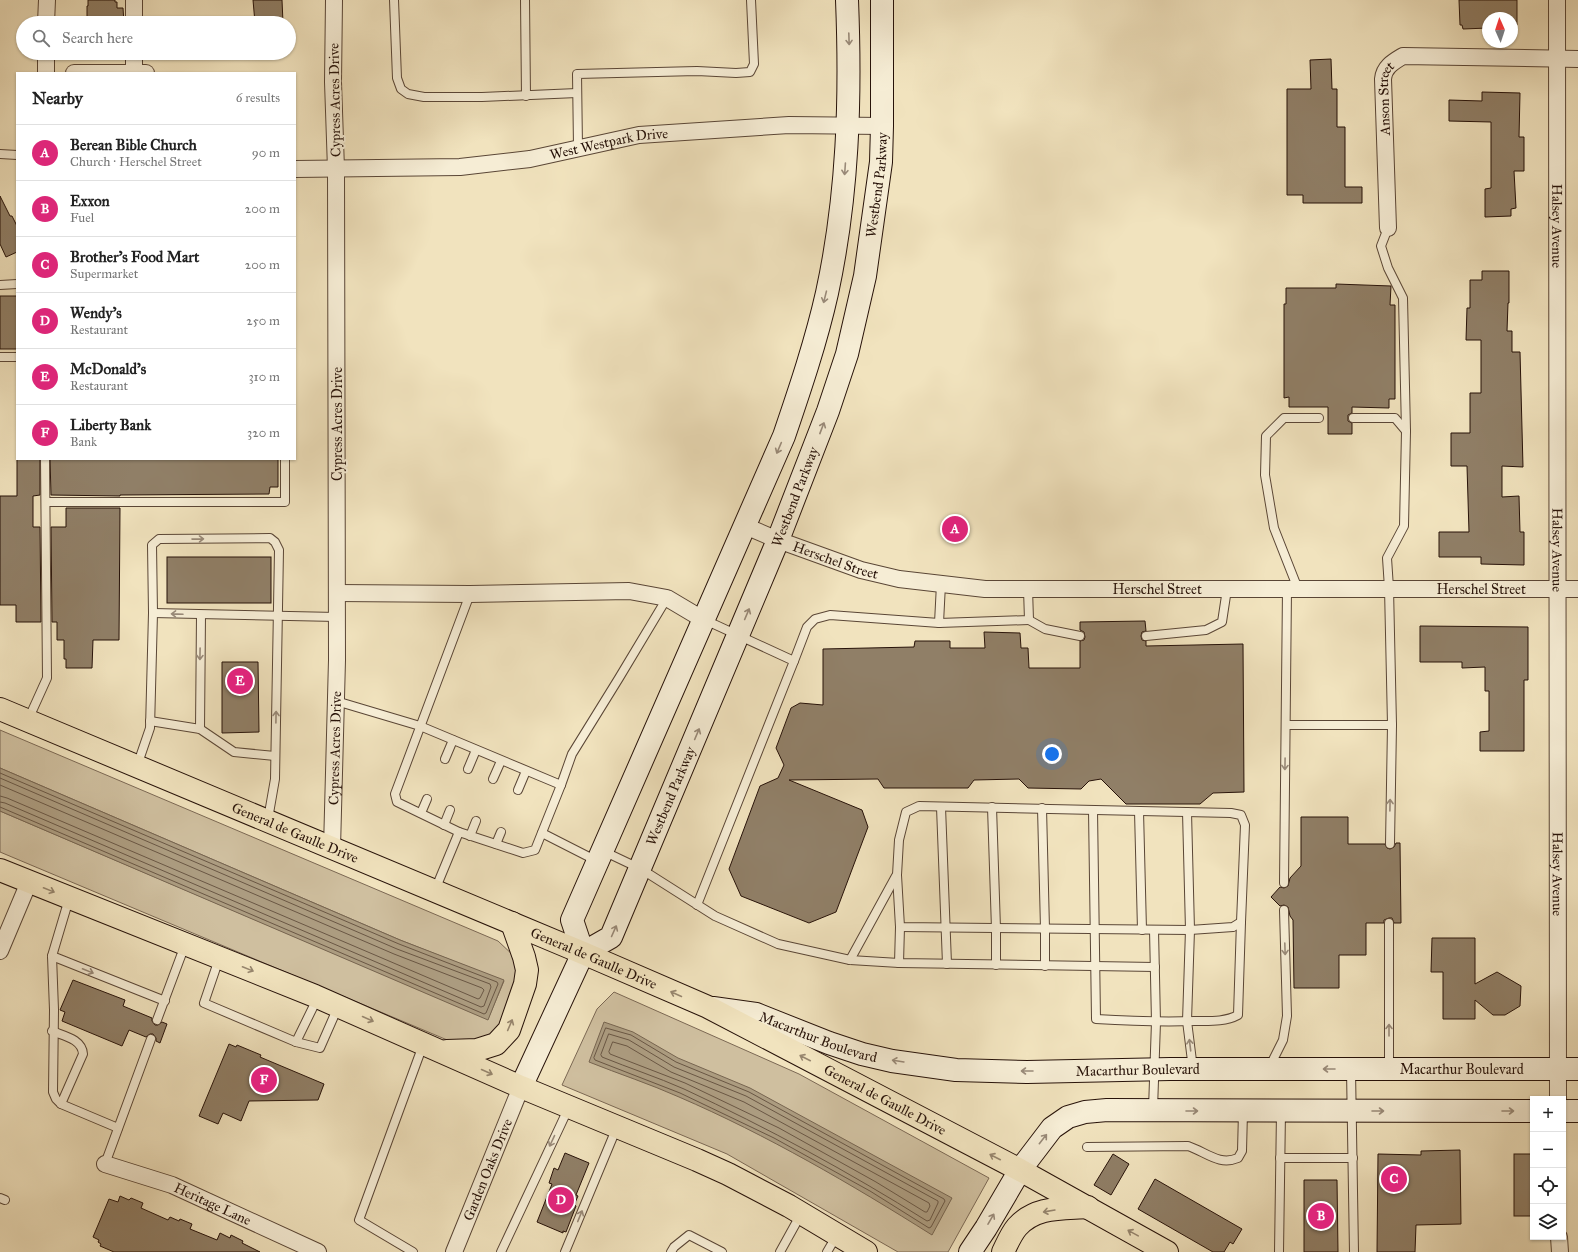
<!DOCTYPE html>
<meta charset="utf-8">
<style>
:root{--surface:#fff;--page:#f2f2f2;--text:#222;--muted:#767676;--line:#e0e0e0;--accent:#db2777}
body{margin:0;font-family:"IM FELL Great Primer",serif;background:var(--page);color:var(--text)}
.controls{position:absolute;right:12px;bottom:12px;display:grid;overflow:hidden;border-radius:0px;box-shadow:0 1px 3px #0004}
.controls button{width:36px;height:36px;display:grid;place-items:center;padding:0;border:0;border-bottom:1px solid var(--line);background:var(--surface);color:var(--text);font:20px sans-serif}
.compass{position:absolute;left:1482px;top:12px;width:36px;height:36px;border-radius:50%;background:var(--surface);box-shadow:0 1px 3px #0004;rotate:357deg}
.you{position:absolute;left:1052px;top:754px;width:14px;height:14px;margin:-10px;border:3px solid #fff;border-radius:50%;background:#1a73e8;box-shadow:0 0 0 6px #1a73e833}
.badge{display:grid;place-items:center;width:26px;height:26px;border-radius:50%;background:var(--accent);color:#fff;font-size:13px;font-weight:700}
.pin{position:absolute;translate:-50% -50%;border:2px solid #fff;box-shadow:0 1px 4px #0006}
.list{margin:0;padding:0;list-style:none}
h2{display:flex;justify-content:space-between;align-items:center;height:52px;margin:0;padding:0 16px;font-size:17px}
h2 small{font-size:13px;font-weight:400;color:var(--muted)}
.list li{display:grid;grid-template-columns:26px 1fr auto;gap:12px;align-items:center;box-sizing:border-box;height:56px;padding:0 16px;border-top:1px solid var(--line)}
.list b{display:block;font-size:15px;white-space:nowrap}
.list p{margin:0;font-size:13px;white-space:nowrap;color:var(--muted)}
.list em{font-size:13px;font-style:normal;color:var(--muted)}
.icon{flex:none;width:22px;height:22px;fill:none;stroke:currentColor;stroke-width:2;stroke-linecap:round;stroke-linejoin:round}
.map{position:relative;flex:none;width:1578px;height:1252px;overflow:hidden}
.search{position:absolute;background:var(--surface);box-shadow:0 1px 3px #0004;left:16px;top:16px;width:280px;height:44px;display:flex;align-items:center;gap:10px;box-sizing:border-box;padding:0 14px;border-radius:22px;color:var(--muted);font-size:15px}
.panel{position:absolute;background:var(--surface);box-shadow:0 1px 3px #0004;left:16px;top:72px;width:280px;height:388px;border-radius:0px}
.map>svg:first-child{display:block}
.green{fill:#cfbf9f;stroke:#7b6854}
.water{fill:#ac9c80;stroke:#776550}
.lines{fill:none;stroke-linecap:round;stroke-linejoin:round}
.shore{stroke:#6a5744;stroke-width:1}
.building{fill:#907f67;stroke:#271209}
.lane-casing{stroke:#5a4636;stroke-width:10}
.street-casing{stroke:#5a4636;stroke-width:18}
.secondary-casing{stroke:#271209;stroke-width:24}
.primary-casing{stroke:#271209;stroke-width:24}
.lane{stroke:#f6edd5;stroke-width:8}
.street{stroke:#f6edd5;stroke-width:16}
.secondary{stroke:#f6edd5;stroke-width:22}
.primary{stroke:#f1e3be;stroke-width:22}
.oneway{stroke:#998a79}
.oneway2{stroke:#96856d}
.labels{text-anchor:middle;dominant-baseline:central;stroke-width:4;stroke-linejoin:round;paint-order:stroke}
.street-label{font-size:14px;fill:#271209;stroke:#f6edd5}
</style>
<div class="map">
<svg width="1578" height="1252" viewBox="0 0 1578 1252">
<rect width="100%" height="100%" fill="#f1e3be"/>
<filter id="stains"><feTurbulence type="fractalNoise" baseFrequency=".005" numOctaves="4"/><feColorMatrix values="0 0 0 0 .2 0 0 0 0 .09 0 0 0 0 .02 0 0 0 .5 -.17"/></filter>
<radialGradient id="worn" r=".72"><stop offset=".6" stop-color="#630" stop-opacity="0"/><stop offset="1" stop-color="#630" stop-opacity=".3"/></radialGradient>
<g class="green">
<polygon points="0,730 498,941 515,957 517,980 496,1032 477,1042 452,1042 0,852 0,811 488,1019 504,981 400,940 0,768"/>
<polygon points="614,992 799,1074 989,1178 948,1252 898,1252 727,1154 562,1085 597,1009"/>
</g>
<g class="water">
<polygon points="0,768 400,940 504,980 488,1020 0,811"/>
<path d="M604,1022l29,10 45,26 72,30 202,110 -20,37c-81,-51 -165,-100 -253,-138 -29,-13 -60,-23 -90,-35z"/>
</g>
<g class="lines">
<g class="shore">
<polyline points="0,773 399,944 497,982 498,984 486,1013 484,1014 0,807"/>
<polyline points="0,778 397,949 490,984 491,987 484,1006 481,1007 5,803 0,802"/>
<polyline points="0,785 394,954 482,988 484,990 480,998 478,999 7,798 0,796"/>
<polygon points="606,1028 631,1035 676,1062 749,1092 944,1199 945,1201 931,1227 929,1228 870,1191 774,1138 680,1093 595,1060 594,1058"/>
<path d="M609,1034l20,6 45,27 72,29 192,105v2l-8,17 -3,1c-78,-49 -159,-93 -243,-132 -27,-12 -55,-21 -82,-32l-1,-2z"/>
<polygon points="613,1042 627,1046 671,1072 744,1102 929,1203 930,1206 927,1212 925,1212 876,1182 779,1128 685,1083 610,1054 609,1052"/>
</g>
</g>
<g class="building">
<polygon points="88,0 115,0 115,2 117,2 117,8 123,8 124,23 87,23 87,6 88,6"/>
<polygon points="253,0 282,0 283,23 255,23"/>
<polygon points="1459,0 1517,0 1517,25 1512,25 1512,18 1488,18 1488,28 1463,29 1462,25 1460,25"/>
<polygon points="1331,59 1332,89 1337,89 1337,127 1345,127 1345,187 1362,187 1362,203 1303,203 1303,195 1287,195 1287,89 1311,89 1310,60"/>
<polygon points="1482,92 1520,93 1519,137 1524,137 1524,171 1514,171 1516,208 1511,209 1511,216 1485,217 1485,189 1491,188 1491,122 1449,121 1449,100 1482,101"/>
<polygon points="0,196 10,216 12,216 17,226 17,252 6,257 0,244"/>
<polygon points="1482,271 1509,271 1509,303 1508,303 1507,331 1512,331 1512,352 1520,352 1523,467 1502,466 1502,497 1519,496 1520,532 1524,532 1524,565 1481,564 1481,557 1439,557 1439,532 1469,532 1467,466 1451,466 1451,433 1470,433 1470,393 1481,393 1481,340 1466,340 1467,308 1470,308 1470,280 1482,280"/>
<polygon points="1336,284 1391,286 1390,305 1395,305 1395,399 1389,399 1389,408 1352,407 1352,413 1348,415 1348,421 1352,423 1352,434 1328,434 1328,407 1289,407 1289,397 1284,398 1284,304 1286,304 1286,288 1336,288"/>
<rect x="0" y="296" width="17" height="53"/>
<polygon points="17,459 40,459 40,495 33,496 33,527 40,527 41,622 16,622 16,605 0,605 0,496 17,496"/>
<polygon points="50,459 278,459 278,487 270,487 269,494 120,495 120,496 51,495"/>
<polygon points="66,508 120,508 119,640 93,640 92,668 66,668 66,659 64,659 64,640 57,640 57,622 52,622 51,527 66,527"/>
<rect x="167" y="557" width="104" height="46"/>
<polygon points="1145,621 1146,631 1142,632 1141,636 1142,640 1146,641 1146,646 1243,644 1244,792 1213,793 1200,804 1126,804 1101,779 1089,781 1081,789 1028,788 1019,779 974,780 968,788 884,788 878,779 789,780 862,810 868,827 836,912 809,923 741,896 729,869 760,786 778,778 784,765 776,748 791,708 800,703 823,705 823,649 914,647 915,641 950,641 950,648 985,648 984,632 1020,633 1021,648 1028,648 1029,668 1080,668 1080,641 1084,640 1085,637 1084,632 1080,630 1080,622"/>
<polygon points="1420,626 1528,627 1528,680 1524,680 1524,751 1480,751 1480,732 1489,731 1489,691 1485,691 1485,667 1462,668 1462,662 1420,662"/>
<polygon points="222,662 258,662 259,732 222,733"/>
<polygon points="1301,817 1348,817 1348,844 1385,844 1387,848 1390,849 1394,847 1396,843 1400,843 1401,923 1394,923 1392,918 1389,918 1384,920 1384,923 1366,923 1366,955 1339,955 1339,988 1294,988 1293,920 1290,916 1288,907 1284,905 1280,906 1271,897 1280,887 1284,888 1288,886 1290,878 1301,866"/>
<polygon points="1432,938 1475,938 1475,984 1497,972 1521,986 1520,1006 1505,1015 1493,1015 1475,1000 1475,1019 1443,1019 1443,972 1431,972"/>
<polygon points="73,980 125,1000 123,1006 152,1018 152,1021 155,1025 158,1025 162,1022 167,1024 160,1043 156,1041 156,1038 153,1034 150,1034 146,1037 129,1030 122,1046 62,1021 65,1012 60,1010"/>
<polygon points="229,1044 236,1047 237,1045 261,1055 260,1057 267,1060 324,1084 318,1100 249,1101 241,1121 223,1113 218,1124 199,1116"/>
<polygon points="1460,1150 1461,1224 1416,1225 1415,1252 1377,1252 1378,1154 1421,1155 1421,1151"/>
<polygon points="565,1153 589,1163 576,1195 578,1196 574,1205 576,1206 566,1232 563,1231 563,1233 537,1222 552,1184 549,1183 554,1168 558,1170"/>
<polygon points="1113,1154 1129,1164 1111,1195 1094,1185"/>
<rect x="1514" y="1154" width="19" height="62"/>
<polygon points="1155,1179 1242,1229 1233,1244 1230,1242 1224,1252 1213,1252 1138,1209"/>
<polygon points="1304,1180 1337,1180 1338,1252 1304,1252"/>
<polygon points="120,1196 129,1200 131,1198 143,1203 141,1208 168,1220 170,1217 179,1221 180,1219 192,1224 190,1229 217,1240 220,1233 230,1238 231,1235 243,1241 242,1243 260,1252 114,1252 100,1246 101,1244 98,1242 99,1240 93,1237 109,1199 118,1202"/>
</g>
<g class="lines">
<defs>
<g id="lane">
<polyline points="394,0 397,78 401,89 408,94 424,97 482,97 577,93"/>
<polyline points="525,0 526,96"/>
<polyline points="578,147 577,74 697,71 736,73 750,72 754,64 751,0"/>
<polyline points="0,154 17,155"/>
<polyline points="1388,228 1381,246 1388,268 1403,298 1406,431"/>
<polyline points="0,285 17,284"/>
<polyline points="0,357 17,357"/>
<polyline points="1353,418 1395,418 1406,431 1404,526 1387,558 1389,588 1392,725 1390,844"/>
<polyline points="46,502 285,502 285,459"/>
<polyline points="1298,589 1274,528 1265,475 1266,436 1284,418 1319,418"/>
<polyline points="153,613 337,617"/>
<polyline points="1029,620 1045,629 1080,636"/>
<polyline points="939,623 941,584"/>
<polyline points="1146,636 1206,630 1222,622 1227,589"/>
<polyline points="794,661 807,627 815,619 830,615 939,623 1029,620 1028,589"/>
<polyline points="336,701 420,726 561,785 572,754 619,678 667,598"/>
<polyline points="28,720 47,678 45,459"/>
<polyline points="150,721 200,729 234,752 275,756"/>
<polyline points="1286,725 1392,725"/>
<polyline points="200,729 201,615"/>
<polyline points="445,759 453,740"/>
<polyline points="137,766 150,728 153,613 152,545 159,539 270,538 275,542 279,550 275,779 268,819"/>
<polyline points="468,769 476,750"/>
<polyline points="493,779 501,761"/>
<polyline points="518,790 526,771"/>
<polygon points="919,806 1231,813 1241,815 1245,825 1241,922 1233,927 1190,930 900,927 897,875 899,840 906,812"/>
<polyline points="941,807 947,964"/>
<polyline points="992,807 996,929 996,965"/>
<polyline points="1042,808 1045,929 1045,966"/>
<path d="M1093,810l3,209c33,2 66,3 99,2 15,0 30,1 43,-6l3,-93"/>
<polyline points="1139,811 1142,930"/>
<polyline points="1187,812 1190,930 1187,1021 1193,1069"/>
<polyline points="421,813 427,799"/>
<polyline points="444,825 450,810"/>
<polyline points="459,832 397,802 395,794 470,594"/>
<polyline points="542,833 597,861"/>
<polyline points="470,836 476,821"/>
<polyline points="496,844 501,832"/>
<polyline points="603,851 641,869 715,916 778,944 850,960 899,963 1155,967"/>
<polyline points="1284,883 1287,589"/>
<polyline points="435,890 459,832 523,853 535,850 561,785"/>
<polyline points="69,899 52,956 54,1010 53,1092 56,1099 61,1104 118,1128"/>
<polyline points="697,905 794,661 705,620"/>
<polyline points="1389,923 1389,1069"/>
<polyline points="52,956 165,1001"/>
<polyline points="219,959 204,1003 296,1042 318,997"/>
<polyline points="850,960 896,876"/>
<polyline points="899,963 900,927"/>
<polyline points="157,1020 185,945"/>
<path d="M52,1031c12,5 30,8 31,23l-22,50"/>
<polyline points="296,1042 320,1048 338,1007"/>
<polyline points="1269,1068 1283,1040 1287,1016 1284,910"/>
<polyline points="1351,1070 1354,1252"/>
<polyline points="1153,1109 1156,1022 1154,930"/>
<path d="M1087,1147l101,-1c18,6 31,20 50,12l4,-7 1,-39"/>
<polyline points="1280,1158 1353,1158"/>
<polyline points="105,1164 151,1039"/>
<polyline points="0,1198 5,1200"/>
<polyline points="413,1252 359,1220 423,1045"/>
<polyline points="501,1252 569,1107"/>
<polyline points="565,1252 617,1127"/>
<polyline points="671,1252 674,1247 689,1235 722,1252"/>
<polyline points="780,1252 801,1214"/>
<polyline points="827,1252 837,1235"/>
<polyline points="1279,1252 1281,1111"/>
</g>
<g id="street">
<polyline points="134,0 134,23"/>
<path id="s1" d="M1557,0l1,1099"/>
<polyline points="46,23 47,0"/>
<polyline points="134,53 134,72"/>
<polyline points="46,73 46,53"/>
<polyline points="74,73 146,73"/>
<path id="s2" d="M295,169l165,-2 70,-8 109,-24 150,-10 93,1"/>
<path id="s3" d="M1388,228l-5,-149c1,-12 10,-17 20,-23l175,3"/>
<path id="s4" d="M745,526l33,14 83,30 38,9 86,10h593"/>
<polyline points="337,593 470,594 629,591 667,598 704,620"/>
<path id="s5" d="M332,848l5,-188 -1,-491 -3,-87 1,-82"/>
<polyline points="0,951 29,882"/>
<path id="s6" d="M105,1164l67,21 146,67"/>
<polyline points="1559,1237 1560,1252"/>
<path id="s7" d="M454,1252l67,-165"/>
</g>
<g id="secondary">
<path d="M583,953l-11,-33 212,-484c16,-47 32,-94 43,-143 21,-97 24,-194 20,-293"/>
<path id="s8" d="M713,1008l43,6 73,29 33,11 30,7 64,9 71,2 143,-3h408"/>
<path id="s9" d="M521,1087l62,-134 28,-16 167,-397 50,-129 19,-57 18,-78 16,-114 1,-36v-126"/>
<polyline points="1563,1111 1578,1111"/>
<polyline points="970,1252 986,1228 1020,1170 1052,1128 1068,1117 1085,1112 1107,1110 1533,1111"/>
</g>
<g id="primary">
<path id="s10" d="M0,709l583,244 125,54 312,163 147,82"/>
<polyline points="0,870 315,996 521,1087 697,1160 728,1174 789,1206 866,1252"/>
<polyline points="447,1051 477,1050 496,1044 509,1030 525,984 527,970 524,957 512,923"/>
<path d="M1003,1252c4,-8 8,-18 14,-25 19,-21 45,-18 71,-20"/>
</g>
</defs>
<use href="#lane" class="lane-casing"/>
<use href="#street" class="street-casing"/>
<use href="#secondary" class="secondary-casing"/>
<use href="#primary" class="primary-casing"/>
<use href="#lane" class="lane"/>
<use href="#street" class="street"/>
<use href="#secondary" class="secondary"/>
<use href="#primary" class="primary"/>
</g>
<defs><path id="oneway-shaft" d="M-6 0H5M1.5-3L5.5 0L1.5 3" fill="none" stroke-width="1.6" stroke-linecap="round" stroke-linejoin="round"/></defs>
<g class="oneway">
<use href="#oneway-shaft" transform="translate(849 39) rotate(88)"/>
<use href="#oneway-shaft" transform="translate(845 169) rotate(94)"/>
<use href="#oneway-shaft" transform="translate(825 297) rotate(104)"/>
<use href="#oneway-shaft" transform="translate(822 428) rotate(-69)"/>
<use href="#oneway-shaft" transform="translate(779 448) rotate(113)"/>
<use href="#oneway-shaft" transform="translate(198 539) rotate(-1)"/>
<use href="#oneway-shaft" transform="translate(177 614) rotate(-178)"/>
<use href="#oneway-shaft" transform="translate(747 614) rotate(-67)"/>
<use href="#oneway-shaft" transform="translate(200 654) rotate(91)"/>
<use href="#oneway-shaft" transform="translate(276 717) rotate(-89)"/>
<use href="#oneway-shaft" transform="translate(697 734) rotate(-67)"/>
<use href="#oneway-shaft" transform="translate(1285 764) rotate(91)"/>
<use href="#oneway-shaft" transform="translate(1390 805) rotate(-89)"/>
<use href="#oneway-shaft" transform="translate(614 931) rotate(-66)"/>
<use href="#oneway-shaft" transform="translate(1285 949) rotate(88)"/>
<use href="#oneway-shaft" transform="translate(88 971) rotate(22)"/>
<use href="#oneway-shaft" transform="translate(1389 1030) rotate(-90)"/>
<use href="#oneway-shaft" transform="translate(1190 1045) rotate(-97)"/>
<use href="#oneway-shaft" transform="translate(898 1061) rotate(-171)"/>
<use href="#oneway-shaft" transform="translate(1329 1069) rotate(-180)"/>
<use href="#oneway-shaft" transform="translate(1027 1071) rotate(-180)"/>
<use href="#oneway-shaft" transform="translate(1192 1111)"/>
<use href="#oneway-shaft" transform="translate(1378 1111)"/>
<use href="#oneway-shaft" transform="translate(1508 1111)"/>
<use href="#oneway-shaft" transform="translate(1043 1139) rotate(-52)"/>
<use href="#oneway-shaft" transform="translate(552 1141) rotate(115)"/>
<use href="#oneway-shaft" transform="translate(580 1216) rotate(-68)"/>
<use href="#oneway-shaft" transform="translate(991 1219) rotate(-60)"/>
</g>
<g class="oneway2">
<use href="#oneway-shaft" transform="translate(49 890) rotate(22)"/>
<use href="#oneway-shaft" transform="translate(248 969) rotate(22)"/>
<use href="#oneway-shaft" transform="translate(676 994) rotate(-156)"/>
<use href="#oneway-shaft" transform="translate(368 1019) rotate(24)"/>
<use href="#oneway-shaft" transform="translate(510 1025) rotate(-67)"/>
<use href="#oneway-shaft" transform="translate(805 1058) rotate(-153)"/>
<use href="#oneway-shaft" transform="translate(487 1072) rotate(24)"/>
<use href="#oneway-shaft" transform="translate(995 1157) rotate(-153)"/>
<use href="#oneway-shaft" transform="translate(1049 1211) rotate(170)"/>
<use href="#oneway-shaft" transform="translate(1133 1233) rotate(-151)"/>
</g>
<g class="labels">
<g class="street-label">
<text transform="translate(335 100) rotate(-91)">Cypress Acres Drive</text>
<text stroke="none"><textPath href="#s3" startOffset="130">Anson Street</textPath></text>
<text stroke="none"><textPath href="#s2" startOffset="316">West Westpark Drive</textPath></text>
<text stroke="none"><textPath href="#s9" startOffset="981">Westbend Parkway</textPath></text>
<text stroke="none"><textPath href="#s1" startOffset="226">Halsey Avenue</textPath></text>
<text transform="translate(337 424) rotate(-90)">Cypress Acres Drive</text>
<text stroke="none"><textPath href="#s9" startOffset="657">Westbend Parkway</textPath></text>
<text stroke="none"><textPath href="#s1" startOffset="550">Halsey Avenue</textPath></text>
<text stroke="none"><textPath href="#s4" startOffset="97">Herschel Street</textPath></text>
<text stroke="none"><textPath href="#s4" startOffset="746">Herschel Street</textPath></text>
<text stroke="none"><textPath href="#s4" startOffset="422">Herschel Street</textPath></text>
<text stroke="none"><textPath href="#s5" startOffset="100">Cypress Acres Drive</textPath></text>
<text stroke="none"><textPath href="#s9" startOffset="333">Westbend Parkway</textPath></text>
<text stroke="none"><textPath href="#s10" startOffset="320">General de Gaulle Drive</textPath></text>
<text stroke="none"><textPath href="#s1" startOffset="874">Halsey Avenue</textPath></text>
<text stroke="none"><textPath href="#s10" startOffset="644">General de Gaulle Drive</textPath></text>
<text stroke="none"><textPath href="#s8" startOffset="110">Macarthur Boulevard</textPath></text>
<text stroke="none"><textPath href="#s8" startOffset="758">Macarthur Boulevard</textPath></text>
<text stroke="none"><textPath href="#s8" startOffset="434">Macarthur Boulevard</textPath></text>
<text stroke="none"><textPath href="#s10" startOffset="968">General de Gaulle Drive</textPath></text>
<text stroke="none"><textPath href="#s7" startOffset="89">Garden Oaks Drive</textPath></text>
<text stroke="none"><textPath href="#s6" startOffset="115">Heritage Lane</textPath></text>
</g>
</g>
<rect width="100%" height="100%" filter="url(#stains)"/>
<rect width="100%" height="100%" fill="url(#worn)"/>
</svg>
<div class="controls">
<button>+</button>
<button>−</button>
<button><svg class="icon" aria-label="locate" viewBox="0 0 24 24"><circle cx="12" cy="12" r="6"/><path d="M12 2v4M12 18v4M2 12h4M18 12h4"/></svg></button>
<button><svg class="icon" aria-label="layers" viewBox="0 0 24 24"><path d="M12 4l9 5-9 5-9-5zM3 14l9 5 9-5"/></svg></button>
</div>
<svg class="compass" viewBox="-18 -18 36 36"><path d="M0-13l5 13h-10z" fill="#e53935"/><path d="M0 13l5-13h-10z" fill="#767676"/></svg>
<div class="you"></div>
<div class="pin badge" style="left:955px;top:529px">A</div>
<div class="pin badge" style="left:1321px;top:1216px">B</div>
<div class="pin badge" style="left:1394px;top:1179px">C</div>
<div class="pin badge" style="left:561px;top:1200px">D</div>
<div class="pin badge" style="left:240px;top:681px">E</div>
<div class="pin badge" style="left:264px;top:1080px">F</div>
<div class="search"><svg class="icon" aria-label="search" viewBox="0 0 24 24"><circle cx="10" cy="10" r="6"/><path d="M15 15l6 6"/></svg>Search here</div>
<section class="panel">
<h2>Nearby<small>6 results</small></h2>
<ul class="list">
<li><span class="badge">A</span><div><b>Berean Bible Church</b><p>Church · Herschel Street</p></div><em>90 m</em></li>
<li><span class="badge">B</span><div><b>Exxon</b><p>Fuel</p></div><em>200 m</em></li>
<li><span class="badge">C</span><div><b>Brother's Food Mart</b><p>Supermarket</p></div><em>200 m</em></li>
<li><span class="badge">D</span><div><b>Wendy's</b><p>Restaurant</p></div><em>250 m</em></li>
<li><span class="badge">E</span><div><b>McDonald's</b><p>Restaurant</p></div><em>310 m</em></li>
<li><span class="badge">F</span><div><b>Liberty Bank</b><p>Bank</p></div><em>320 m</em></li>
</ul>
</section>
</div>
